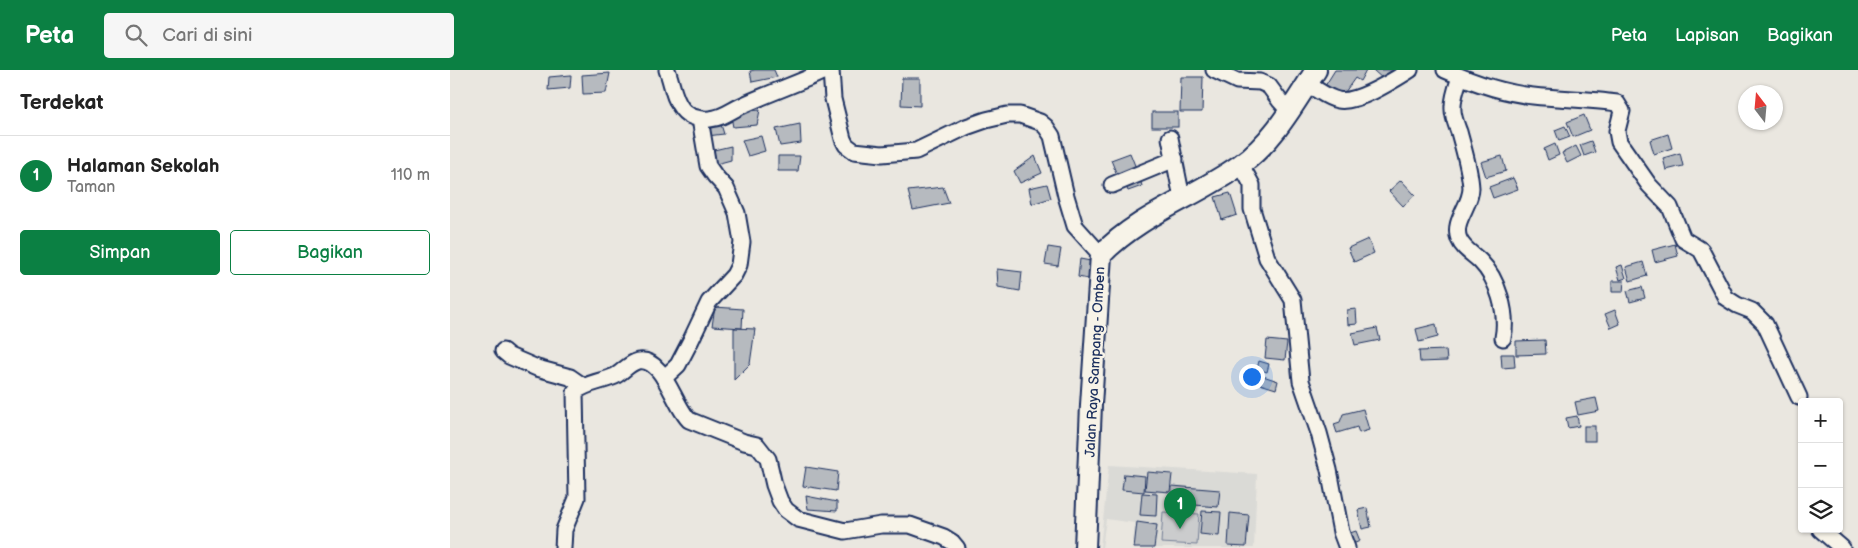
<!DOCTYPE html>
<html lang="id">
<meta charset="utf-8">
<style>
:root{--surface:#fff;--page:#f6f6f6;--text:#222;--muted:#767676;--line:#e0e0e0;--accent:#0b8043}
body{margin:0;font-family:"Balsamiq Sans",sans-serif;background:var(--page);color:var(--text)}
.controls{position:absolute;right:15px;bottom:15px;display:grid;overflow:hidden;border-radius:5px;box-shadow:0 1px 4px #0004}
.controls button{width:45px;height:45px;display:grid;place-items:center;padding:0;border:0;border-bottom:1px solid var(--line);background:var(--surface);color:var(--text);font:25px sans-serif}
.compass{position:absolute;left:1288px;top:15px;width:45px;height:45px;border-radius:50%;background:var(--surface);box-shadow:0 1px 4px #0004;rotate:344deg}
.you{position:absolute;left:801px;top:306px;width:18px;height:18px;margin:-12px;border:4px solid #fff;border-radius:50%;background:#1a73e8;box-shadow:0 0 0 8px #1a73e833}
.badge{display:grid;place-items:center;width:32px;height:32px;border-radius:50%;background:var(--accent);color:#fff;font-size:16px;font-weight:700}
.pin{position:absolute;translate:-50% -41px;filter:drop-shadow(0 1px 2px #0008)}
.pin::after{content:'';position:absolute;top:26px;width:18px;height:15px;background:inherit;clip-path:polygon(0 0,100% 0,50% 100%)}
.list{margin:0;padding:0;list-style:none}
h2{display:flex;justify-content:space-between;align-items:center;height:65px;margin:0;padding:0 20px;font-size:21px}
h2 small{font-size:16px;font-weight:400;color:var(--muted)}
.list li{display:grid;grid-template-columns:32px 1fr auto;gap:15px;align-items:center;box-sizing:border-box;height:80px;padding:0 20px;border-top:1px solid var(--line)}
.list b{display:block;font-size:19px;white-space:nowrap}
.list p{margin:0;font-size:16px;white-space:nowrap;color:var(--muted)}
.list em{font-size:16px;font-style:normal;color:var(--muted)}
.actions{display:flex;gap:10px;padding:15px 20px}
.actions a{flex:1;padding:11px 0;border:1px solid var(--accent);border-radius:5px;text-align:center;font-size:18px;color:var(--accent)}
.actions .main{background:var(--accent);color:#fff}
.icon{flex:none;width:28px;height:28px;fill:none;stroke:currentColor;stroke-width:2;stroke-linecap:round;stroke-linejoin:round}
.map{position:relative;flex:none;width:1408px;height:478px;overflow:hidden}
header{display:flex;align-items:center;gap:30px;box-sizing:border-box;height:70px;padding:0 25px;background:var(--accent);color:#fff}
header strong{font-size:24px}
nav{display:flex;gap:28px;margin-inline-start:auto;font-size:18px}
.search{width:350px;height:45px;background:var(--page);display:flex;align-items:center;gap:12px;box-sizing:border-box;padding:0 18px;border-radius:5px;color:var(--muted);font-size:19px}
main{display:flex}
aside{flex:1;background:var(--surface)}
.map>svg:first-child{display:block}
.built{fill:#dadad6;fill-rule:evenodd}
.green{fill:#cbcccd;stroke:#737e96}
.building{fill:#b6babf;stroke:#1b2f5e}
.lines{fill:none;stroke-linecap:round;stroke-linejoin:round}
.minor-casing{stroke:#1b2f5e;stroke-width:19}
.major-casing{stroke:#1b2f5e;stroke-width:24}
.minor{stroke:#f7f3e8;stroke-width:15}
.major{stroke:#f7f3e8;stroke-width:20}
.labels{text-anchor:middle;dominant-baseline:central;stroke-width:5;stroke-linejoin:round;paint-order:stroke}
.street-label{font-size:14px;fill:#1b2f5e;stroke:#f7f3e8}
</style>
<header>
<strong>Peta</strong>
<div class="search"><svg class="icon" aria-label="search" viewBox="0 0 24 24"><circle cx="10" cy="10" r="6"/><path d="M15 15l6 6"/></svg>Cari di sini</div>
<nav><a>Peta</a><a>Lapisan</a><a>Bagikan</a></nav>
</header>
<main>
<aside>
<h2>Terdekat<small></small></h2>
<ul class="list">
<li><span class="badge">1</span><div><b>Halaman Sekolah</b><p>Taman</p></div><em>110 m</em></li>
</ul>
<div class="actions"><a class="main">Simpan</a><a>Bagikan</a></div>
</aside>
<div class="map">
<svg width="1408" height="478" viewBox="0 0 1408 478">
<rect width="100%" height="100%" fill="#eae7e0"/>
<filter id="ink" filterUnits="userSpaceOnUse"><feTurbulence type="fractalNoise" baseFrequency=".02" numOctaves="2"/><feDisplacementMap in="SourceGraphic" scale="10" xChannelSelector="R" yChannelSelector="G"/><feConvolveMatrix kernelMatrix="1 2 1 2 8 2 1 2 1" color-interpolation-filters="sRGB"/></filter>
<g filter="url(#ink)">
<path class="built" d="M659,395l148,9 -3,74h-100l3,-23 -19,-3 -4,26h-2l3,-25 -29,-4 -4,29h-2zM697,402l24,2 -1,18 -25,-2zM674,404l21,2 -2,16 -21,-2zM722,417l48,4 -2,16 -47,-4zM752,441l19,1 -3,24 -18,-2zM780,443l19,2 -3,32 -18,-2z"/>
<polygon class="green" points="713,442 749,444 747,475 711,473"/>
<g class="building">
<polygon points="305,0 324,0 327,7 302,12 300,1"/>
<polygon points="885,0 916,0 910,11 905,8 895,22 888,24 875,16"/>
<polygon points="923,0 950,0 934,10"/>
<polygon points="160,3 156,23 133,24 132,5"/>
<polygon points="121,5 120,18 98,20 99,7"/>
<polygon points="731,7 753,7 752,42 730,42"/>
<polygon points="452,8 470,8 470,36 451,35"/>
<polygon points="310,40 307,55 283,57 280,42"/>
<rect x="702" y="42" width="26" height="15"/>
<polygon points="268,45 274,64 257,66 247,48"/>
<polygon points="1134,45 1140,60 1123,67 1117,52"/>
<polygon points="350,54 351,73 330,76 326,59"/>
<polygon points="1115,56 1120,67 1109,71 1105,60"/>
<polygon points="1218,64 1222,78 1204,84 1200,70"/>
<polygon points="311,66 315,81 298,86 292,70"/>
<polygon points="1141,71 1145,82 1134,86 1130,75"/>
<polygon points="1105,74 1109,85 1098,90 1094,79"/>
<polygon points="281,76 281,90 266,94 264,80"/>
<polygon points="1126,76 1131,86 1117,93 1112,83"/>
<polygon points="680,83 686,98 667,105 661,90"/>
<polygon points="1230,83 1233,96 1216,100 1213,88"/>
<polygon points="328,86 350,86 348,101 328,101"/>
<polygon points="585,86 592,103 570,113 564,101"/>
<polygon points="1052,86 1056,101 1036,107 1031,92"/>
<polygon points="1063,108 1068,119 1043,128 1039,117"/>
<polygon points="690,109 692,116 678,121 675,114"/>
<polygon points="951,110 965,125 953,136 939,121"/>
<polygon points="597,114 601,128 582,134 579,118"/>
<polygon points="493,117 499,133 463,140 458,121"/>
<polygon points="780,123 787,145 772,150 765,127"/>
<polygon points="918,169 924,183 904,192 898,178"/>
<polygon points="1225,174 1228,186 1205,192 1202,180"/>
<polygon points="598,177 611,179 608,196 595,194"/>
<polygon points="630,189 646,192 643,210 628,207"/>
<polygon points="1193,192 1197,206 1180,211 1176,197"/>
<polygon points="1172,195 1176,208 1170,210 1166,197"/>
<polygon points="547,199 572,202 570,221 548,217"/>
<polygon points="1162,211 1174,211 1173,222 1162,222"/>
<polygon points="1192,217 1195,228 1180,232 1177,221"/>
<polygon points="265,237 293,239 292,258 262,256"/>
<polygon points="906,239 907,254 898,255 897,240"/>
<polygon points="1165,240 1170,254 1161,258 1155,244"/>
<polygon points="986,254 988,267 969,272 966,259"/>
<polygon points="284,258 305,259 300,294 284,310"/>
<polygon points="927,258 930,270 905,275 902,263"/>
<polygon points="817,270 837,272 835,290 815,288"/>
<polygon points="1095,270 1096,284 1066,285 1066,271"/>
<polygon points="996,280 997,291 970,292 969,281"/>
<polygon points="1051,284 1064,284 1065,297 1052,298"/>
<polygon points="809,291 819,294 817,302 807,299"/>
<polygon points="813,306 828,311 826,319 810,314"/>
<polygon points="1146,328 1149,341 1128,345 1125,332"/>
<polygon points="913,339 919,360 909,363 907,357 887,363 884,354 890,352 893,344"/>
<polygon points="1127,346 1129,356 1118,358 1116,348"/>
<rect x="1134" y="356" width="11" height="15"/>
<polygon points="356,397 388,402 386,421 353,416"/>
<polygon points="697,402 722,404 720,422 695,420"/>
<polygon points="674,404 695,406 694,422 672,420"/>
<polygon points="722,416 770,420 768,437 721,433"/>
<polygon points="692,423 707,424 706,446 690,445"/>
<polygon points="356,426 387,432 387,441 358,439"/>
<polygon points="917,438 921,457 912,459 908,440"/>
<polygon points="752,441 771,442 769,466 750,464"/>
<polygon points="780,443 799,445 796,477 778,476"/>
<polygon points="687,452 707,455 704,478 684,478"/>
<polygon points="906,461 910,471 898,476 894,465"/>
</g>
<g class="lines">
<defs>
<g id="minor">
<path d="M217,0c5,12 6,28 15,39 6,8 18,11 28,10 13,-1 20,-8 31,-13 28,-13 58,-23 86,-36"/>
<polyline points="381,0 383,29 393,69 396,75 404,81 432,84 466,81 516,57 536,50 557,45 570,45 590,52 596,57 602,66 616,126 625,156 651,185"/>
<polyline points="764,0 787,11 810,12 819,16 830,31 839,41"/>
<path d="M995,0c27,12 58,23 88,26 28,3 56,3 84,7l5,8 -5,20 2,11 30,43 21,22 13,32 18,11 25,48 11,7 15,6 13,13 34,73"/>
<path d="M1010,7c-3,9 -7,20 -7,29 -1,9 3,18 6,26 5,19 11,37 12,56 0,18 -19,33 -12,51 4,10 14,15 21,22 18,18 28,52 23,77"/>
<path d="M857,14c10,5 20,14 31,16 19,4 56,-20 72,-30"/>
<polyline points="720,68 732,128"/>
<polyline points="791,95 802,115 802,139 817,188 843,230 851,311 869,363 879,400 891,462 897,478"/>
<polyline points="662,115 725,89"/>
<polyline points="53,281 59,286 87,298 120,307 133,316"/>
<polyline points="214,308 228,295 241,270 259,232 284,205 289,195 292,172 287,143 276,118 265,106 258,96 250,49"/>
<polyline points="1370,459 1392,478"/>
<path d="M113,478l1,-18 13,-32 -2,-106c11,-9 26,-10 40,-16 8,-4 14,-13 23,-15 25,-5 36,45 51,59l55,22 13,3 11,14 6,26 6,16 6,9 12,9 47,12 36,-6h29l34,12 8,5 5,6"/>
</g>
<path id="major" d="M635,478l6,-143 10,-150c39,-41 93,-57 139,-90 33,-23 54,-61 76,-95"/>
</defs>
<use href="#minor" class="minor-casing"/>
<use href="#major" class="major-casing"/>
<use href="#minor" class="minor"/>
<use href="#major" class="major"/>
</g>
</g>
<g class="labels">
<g class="street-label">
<text transform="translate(645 292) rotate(-87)">Jalan Raya Sampang - Omben</text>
</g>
</g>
</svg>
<div class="controls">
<button>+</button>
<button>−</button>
<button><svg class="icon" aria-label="layers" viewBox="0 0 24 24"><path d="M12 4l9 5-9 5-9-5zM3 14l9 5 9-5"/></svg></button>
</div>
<svg class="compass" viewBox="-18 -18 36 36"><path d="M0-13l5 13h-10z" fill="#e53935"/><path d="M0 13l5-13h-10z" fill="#767676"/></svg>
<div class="you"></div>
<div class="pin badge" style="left:730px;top:459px">1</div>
</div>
</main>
